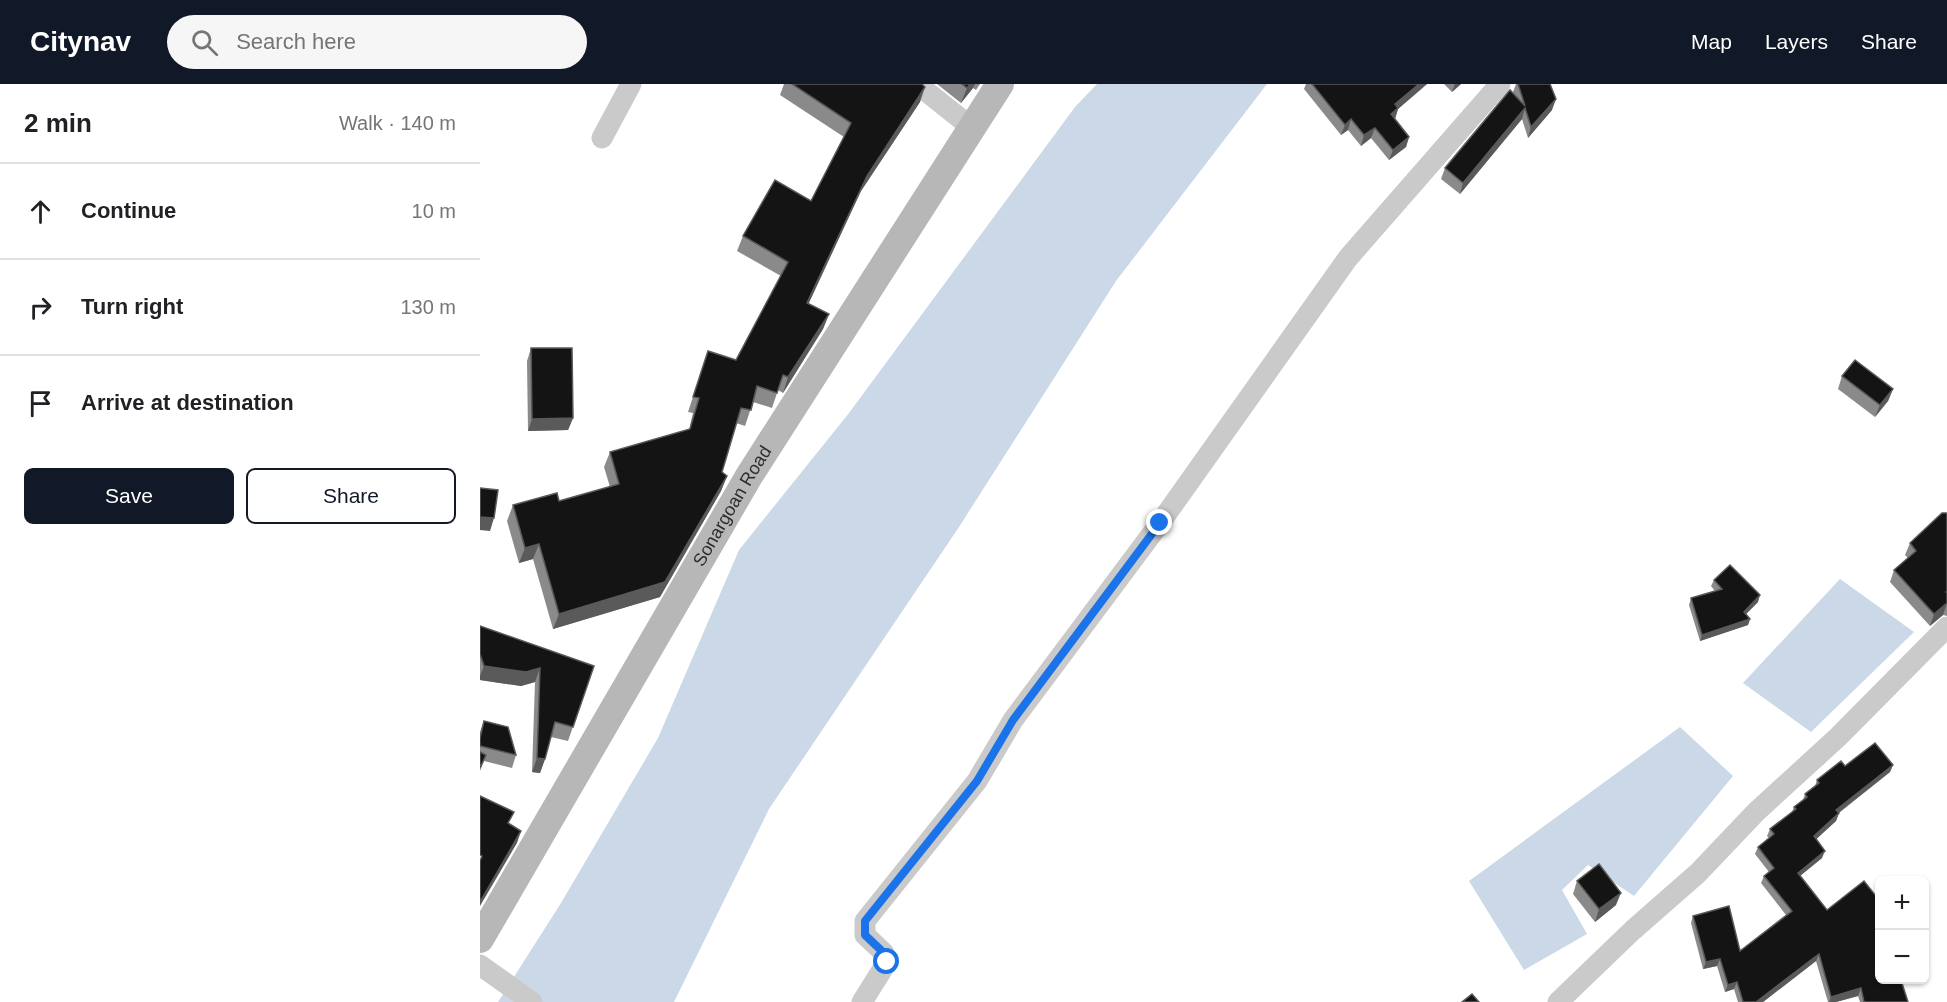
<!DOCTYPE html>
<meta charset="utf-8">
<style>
:root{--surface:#fff;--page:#f6f6f6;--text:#202124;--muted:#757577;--line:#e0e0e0;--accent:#111827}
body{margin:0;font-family:Arial,sans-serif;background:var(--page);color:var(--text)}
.controls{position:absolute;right:18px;bottom:18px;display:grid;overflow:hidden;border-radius:9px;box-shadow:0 2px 4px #0004}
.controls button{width:54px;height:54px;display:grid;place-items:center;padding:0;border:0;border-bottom:2px solid var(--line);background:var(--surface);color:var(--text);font:30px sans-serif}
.stop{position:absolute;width:18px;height:18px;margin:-14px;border:4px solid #1a73e8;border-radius:50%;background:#fff}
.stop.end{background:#1a73e8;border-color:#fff;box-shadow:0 2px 6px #0008}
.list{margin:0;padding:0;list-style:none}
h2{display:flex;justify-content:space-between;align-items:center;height:78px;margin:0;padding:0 24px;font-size:26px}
h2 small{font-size:20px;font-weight:400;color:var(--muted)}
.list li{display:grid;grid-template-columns:39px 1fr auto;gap:18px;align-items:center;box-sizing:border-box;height:96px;padding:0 24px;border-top:2px solid var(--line)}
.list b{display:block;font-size:22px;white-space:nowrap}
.list em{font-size:20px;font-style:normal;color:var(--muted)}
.actions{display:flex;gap:12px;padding:18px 24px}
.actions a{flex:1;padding:14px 0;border:2px solid var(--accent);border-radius:9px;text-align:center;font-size:21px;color:var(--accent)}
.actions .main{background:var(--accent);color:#fff}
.icon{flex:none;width:33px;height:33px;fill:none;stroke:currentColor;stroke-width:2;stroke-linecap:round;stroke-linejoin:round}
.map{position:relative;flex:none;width:1467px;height:918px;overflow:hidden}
header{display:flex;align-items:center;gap:36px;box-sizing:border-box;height:84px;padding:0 30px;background:var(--accent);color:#fff}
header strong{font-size:28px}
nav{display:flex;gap:33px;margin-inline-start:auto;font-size:21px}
.search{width:420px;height:54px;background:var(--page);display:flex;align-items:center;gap:15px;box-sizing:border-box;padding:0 21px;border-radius:33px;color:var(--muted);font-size:22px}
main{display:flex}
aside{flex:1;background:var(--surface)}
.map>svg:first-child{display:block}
.water{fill:#cad8e7}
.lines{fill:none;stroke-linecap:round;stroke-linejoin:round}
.street{stroke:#cacaca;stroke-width:21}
.secondary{stroke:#b7b7b7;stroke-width:28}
.wall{fill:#8a8a8a}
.shaded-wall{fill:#5a5a5a}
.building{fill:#141414;stroke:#5a5a5a;stroke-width:1.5}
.route{stroke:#1a73e8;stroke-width:8}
.labels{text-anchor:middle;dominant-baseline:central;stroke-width:6;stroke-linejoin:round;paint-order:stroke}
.street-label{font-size:18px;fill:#2d2d2d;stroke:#fff}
</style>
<header>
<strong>Citynav</strong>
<div class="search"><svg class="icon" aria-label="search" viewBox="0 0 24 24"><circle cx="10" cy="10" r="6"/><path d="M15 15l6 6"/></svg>Search here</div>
<nav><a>Map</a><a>Layers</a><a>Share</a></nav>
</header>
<main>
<aside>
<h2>2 min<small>Walk · 140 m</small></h2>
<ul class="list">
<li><svg class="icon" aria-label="ahead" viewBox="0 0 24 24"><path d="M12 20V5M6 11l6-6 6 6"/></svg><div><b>Continue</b></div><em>10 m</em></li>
<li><svg class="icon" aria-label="right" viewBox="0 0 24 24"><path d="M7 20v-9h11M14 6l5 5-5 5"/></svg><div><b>Turn right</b></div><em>130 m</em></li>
<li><svg class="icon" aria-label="arrive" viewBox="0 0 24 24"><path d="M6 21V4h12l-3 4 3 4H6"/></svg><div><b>Arrive at destination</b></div></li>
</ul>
<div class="actions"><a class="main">Save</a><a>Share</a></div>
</aside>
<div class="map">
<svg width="1467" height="918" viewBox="0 0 1467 918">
<rect width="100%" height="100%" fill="#fff"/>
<g class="water">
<polygon points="617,0 787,0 636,197 479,443 289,725 194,918 18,918 81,819 178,654 259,466 369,329 595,23"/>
<polygon points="1360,495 1434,548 1331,648 1263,599"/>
<polygon points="1200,643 1253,692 1154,812 1108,781 1082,806 1107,850 1044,886 989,797"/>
</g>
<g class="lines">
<g class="street">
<polyline points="437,0 491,43"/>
<polyline points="122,54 151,0"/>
<polyline points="0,881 52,918"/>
<polyline points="382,918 407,878 404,869 385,851 385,837 497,697 533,636 680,439 868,174 1020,0"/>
<polyline points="1078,918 1153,846 1218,789 1276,728 1358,653 1467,543"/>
</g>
<path class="secondary" id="s1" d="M0,855l269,-463 251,-392"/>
</g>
<g class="wall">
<polygon points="304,0 442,0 440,18 381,107 328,219 349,230 343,245 303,309 298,306 292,324 273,318 265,342 256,339 242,388 247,392 241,407 180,513 73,545 53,475 39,479 27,437 33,421 79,417 130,403 124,383 130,368 209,346 213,329 208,328 228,267 256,276 301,192 257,167 263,152 331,117 364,53 300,11"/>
<polygon points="457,0 500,0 496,6 493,4 481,19"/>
<polygon points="826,0 947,0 918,25 915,35 929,53 926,63 909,76 891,54 881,62 868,46 861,51 824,5"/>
<polygon points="964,0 981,0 972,8"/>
<polygon points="1036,0 1070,0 1072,26 1048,54 1042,35 980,110 961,95 965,84 1034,10 1033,8"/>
<polygon points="51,264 93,334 88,346 48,347 47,277"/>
<polygon points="1362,292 1413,305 1408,317 1395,333 1358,305"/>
<polygon points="1467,429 1467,532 1463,531 1450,542 1410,498 1414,486 1428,474 1425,471 1430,459"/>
<polygon points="1234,496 1278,518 1266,530 1270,535 1268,541 1220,557 1209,521 1211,514 1235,507 1231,502"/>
<polygon points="0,542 114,582 88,657 71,653 65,675 60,689 52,688 55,598 41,602 0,596"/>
<polygon points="4,637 36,671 32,684 4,677 0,687 0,648"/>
<polygon points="1413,681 1410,688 1359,729 1356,737 1336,755 1342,774 1320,792 1347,826 1400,817 1398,821 1400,896 1428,896 1421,897 1428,918 1380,918 1378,912 1356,918 1348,918 1336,877 1283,918 1258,918 1254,905 1245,908 1237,882 1223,885 1211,839 1213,832 1260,867 1306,831 1281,799 1284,792 1289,788 1275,770 1278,763 1289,754 1287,752 1290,745 1312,728 1314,723 1323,716 1325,710 1335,702 1337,696 1365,682"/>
<polygon points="1097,797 1136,821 1115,838 1093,810"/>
</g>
<g class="shaded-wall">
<polygon points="490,0 495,0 493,4 481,19 487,4"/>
<polygon points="939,0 947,0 918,25 915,35 907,40 915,20"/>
<polygon points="975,0 981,0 972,8"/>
<polygon points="445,3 440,18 381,107 322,234 327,219 387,92"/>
<polygon points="1076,15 1072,26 1048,54 1051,43"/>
<polygon points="1045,24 1042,35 980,110 983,99"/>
<polygon points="871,35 868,46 861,51 865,41"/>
<polygon points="895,44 891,54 881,62 884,51"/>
<polygon points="929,53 926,63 909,76 913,66"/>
<polygon points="349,230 343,245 303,309 308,293"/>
<polygon points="1413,305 1408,317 1395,333 1400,321"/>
<polygon points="93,334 88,346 48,347 52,335"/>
<polygon points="247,392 241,407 180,513 73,545 79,530"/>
<polygon points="0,433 14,434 10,447 0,446"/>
<polygon points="59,460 53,475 39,479 45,464"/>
<polygon points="1280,511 1278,518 1262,534 1264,528"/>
<polygon points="1467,519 1463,531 1450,542 1454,530"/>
<polygon points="1270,535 1268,541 1220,557 1222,551"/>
<polygon points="4,582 60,584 55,598 41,602 0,596 0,592"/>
<polygon points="57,674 65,675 60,689 52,688"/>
<polygon points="1413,681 1410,688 1353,733 1356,726"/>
<polygon points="1359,729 1356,737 1331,760 1334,752"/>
<polygon points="41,747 37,759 0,822 0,818"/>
<polygon points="1345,767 1342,774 1315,796 1318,789"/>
<polygon points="1141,809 1136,821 1115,838 1119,825"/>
<polygon points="1339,870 1336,877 1283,918 1276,918"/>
<polygon points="1240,875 1237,882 1223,885 1226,878"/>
<polygon points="1448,884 1445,891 1444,891 1444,885"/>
<polygon points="1257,898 1254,905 1245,908 1248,901"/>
<polygon points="1381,904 1378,912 1356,918 1349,918 1351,913"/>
</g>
<g class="building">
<polygon points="312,0 442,0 445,3 387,92 327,219 349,230 308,293 303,291 297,309 277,302 271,326 261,324 242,388 247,392 185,498 79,530 59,460 45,464 33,421 77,409 79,417 139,400 130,368 210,345 219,314 213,313 228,267 256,276 308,178 263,152 295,96 331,117 371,39"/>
<polygon points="482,0 490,0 487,4"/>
<polygon points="832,0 939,0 915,20 918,24 911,30 929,53 913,66 895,44 884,51 871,35 865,41"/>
<polygon points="1038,0 1070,0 1076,15 1051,43 1045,24 983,99 965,84 1030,6 1045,22"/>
<polygon points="51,264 92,264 93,334 52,335"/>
<polygon points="1375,276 1413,305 1400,321 1362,292"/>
<polygon points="0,404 18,406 14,434 0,433"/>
<polygon points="1462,429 1467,429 1467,507 1466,508 1467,509 1467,519 1454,530 1414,486 1436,467 1430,459"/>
<polygon points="1250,481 1280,511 1264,528 1270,535 1222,551 1211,514 1242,505 1234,496"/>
<polygon points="0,542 114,582 93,643 75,638 65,675 57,674 60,584 46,588 4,582 0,570"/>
<polygon points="4,637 28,643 36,671 0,662 0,654"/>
<polygon points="1395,659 1413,681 1356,726 1359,729 1334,752 1345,767 1318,789 1347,826 1384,797 1400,817 1397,819 1400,823 1400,896 1421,896 1428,918 1384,918 1381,904 1351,913 1339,870 1276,918 1263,918 1257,898 1248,901 1240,875 1226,878 1213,832 1249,822 1260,867 1312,827 1284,792 1294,784 1278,763 1294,750 1290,745 1316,725 1314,723 1327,713 1325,710 1339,699 1337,696 1361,677 1365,682"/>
<polygon points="0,668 6,671 0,684"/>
<polygon points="0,712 34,728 28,739 41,747 0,818 0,777 2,772 0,771"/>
<polygon points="1119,780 1141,809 1119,825 1097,797"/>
<polygon points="992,910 999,918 982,918"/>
</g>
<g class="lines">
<polyline class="route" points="407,878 404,869 385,851 385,837 497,697 533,636 680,439"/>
</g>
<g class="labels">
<g class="street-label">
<text stroke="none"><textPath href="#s1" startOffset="501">Sonargoan Road</textPath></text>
</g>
</g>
</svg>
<div class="controls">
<button>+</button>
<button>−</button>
</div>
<div class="stop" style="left:407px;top:878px"></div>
<div class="stop end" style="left:680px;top:439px"></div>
</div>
</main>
